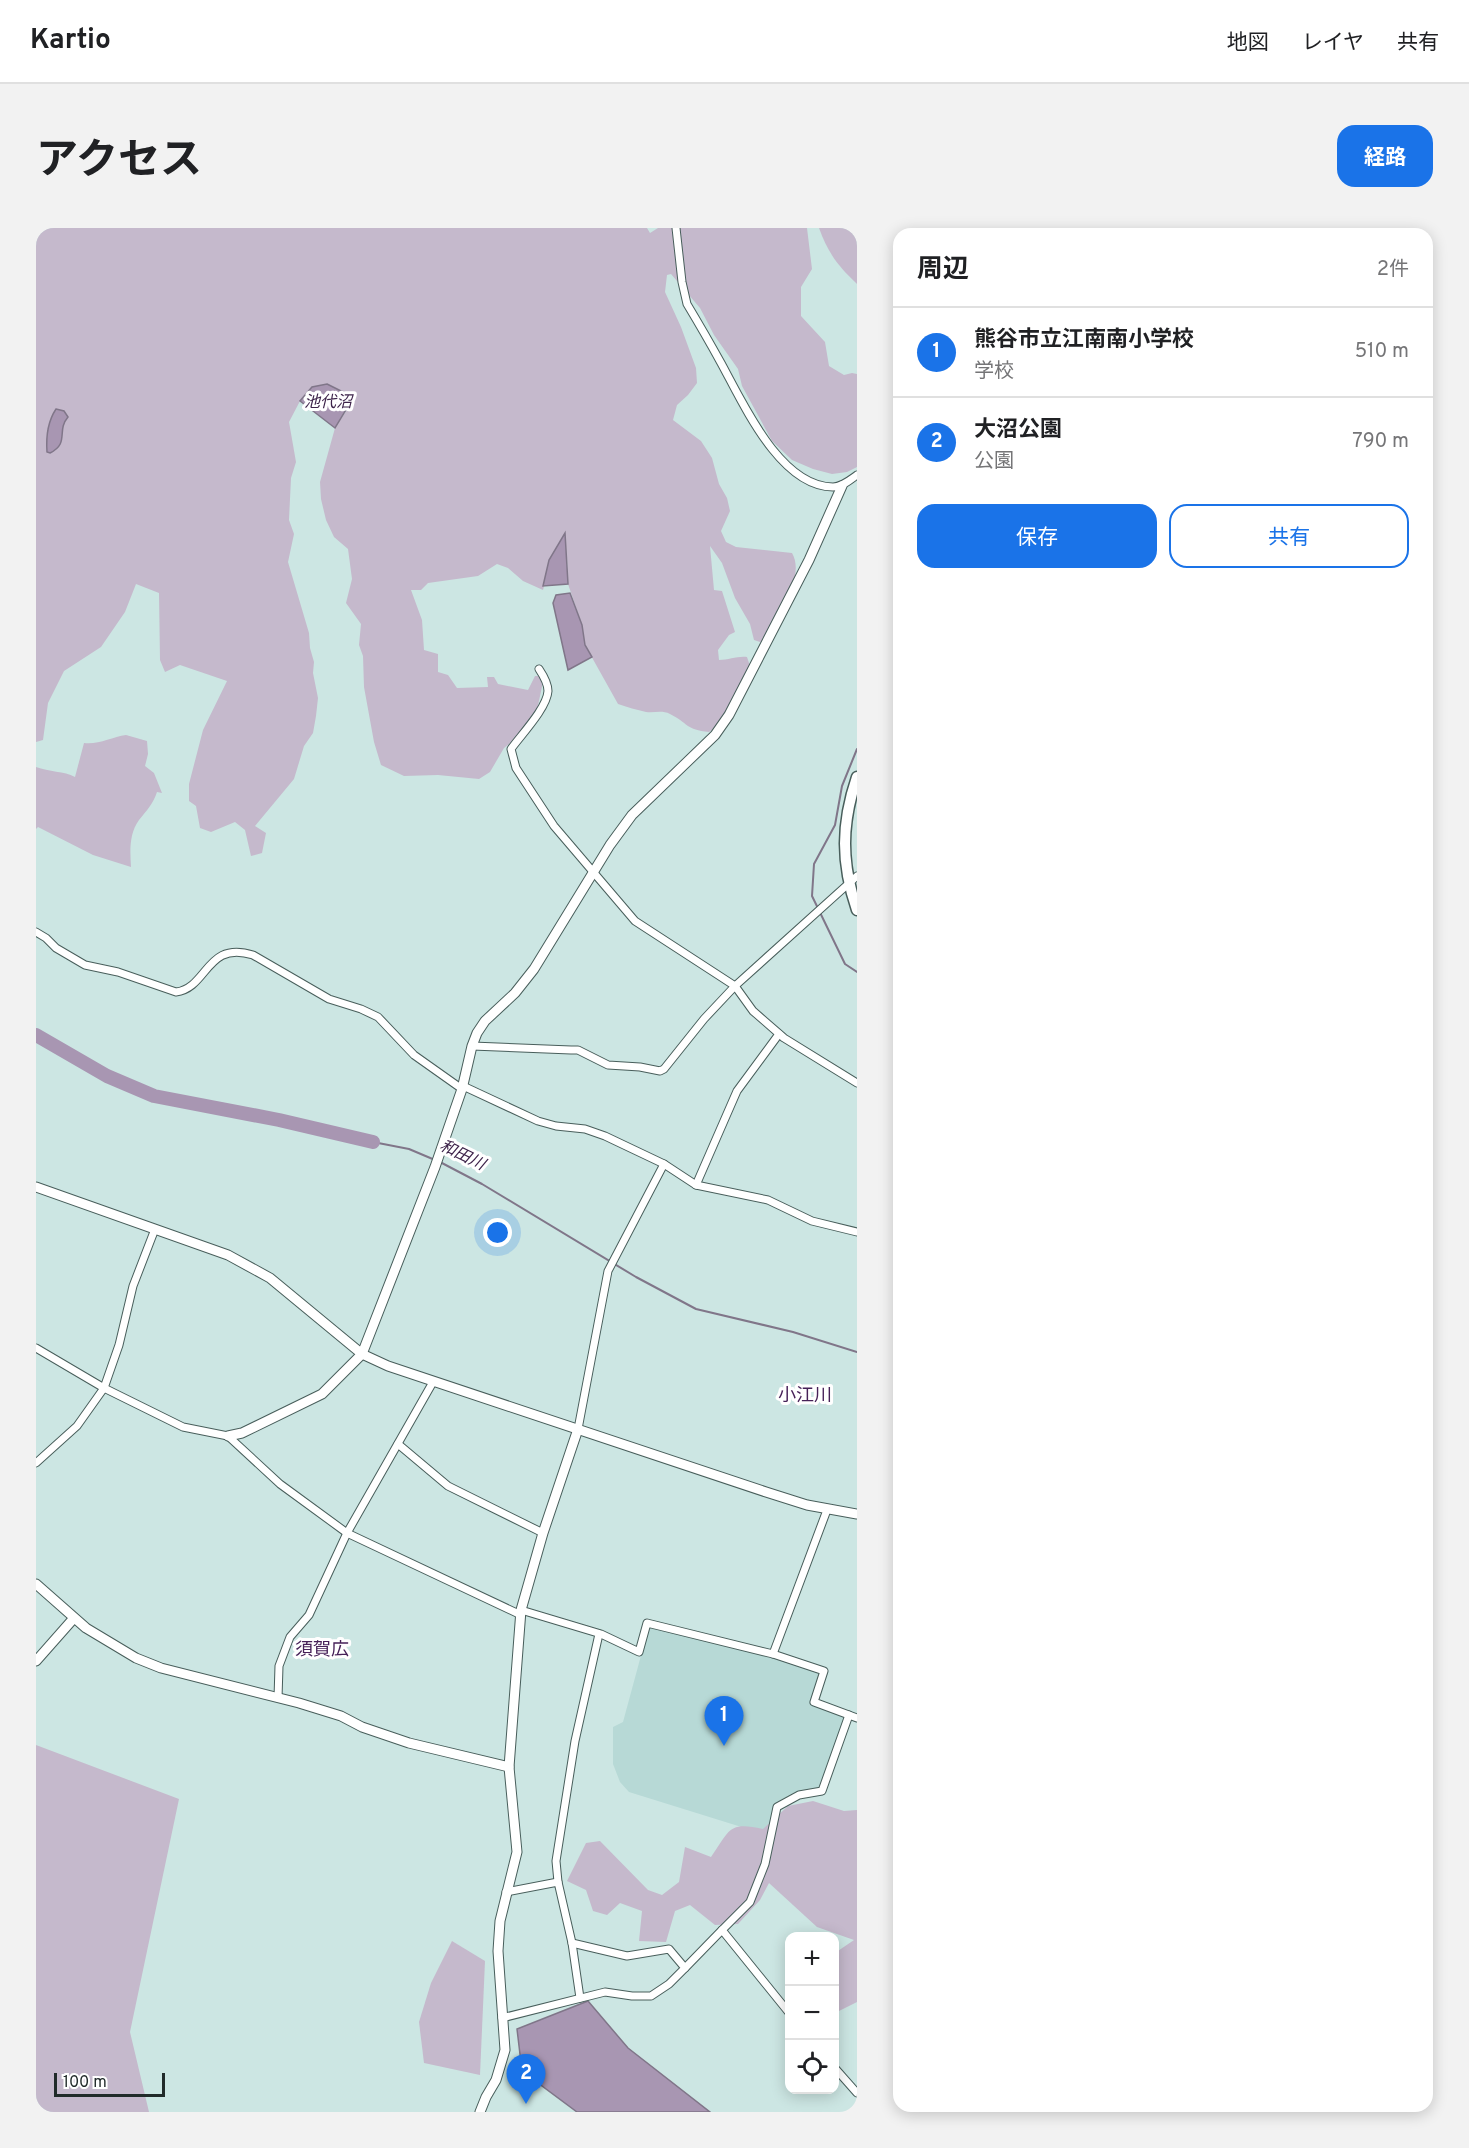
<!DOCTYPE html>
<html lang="ja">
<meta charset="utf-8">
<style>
:root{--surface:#fff;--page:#f2f2f2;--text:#202124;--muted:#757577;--line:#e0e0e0;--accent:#1a73e8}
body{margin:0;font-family:Overpass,"Noto Sans JP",sans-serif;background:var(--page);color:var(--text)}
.controls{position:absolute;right:18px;bottom:18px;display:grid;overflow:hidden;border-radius:12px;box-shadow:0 3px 15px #0003}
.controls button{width:54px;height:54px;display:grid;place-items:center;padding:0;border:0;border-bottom:2px solid var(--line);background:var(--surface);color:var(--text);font:30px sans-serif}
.scale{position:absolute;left:18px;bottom:15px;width:111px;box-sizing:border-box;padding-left:6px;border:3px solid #212b2a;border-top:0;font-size:16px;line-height:21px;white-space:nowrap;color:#212b2a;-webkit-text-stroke:4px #fff;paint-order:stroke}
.you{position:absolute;left:462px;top:1005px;width:21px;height:21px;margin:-15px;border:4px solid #fff;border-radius:50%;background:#1a73e8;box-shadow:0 0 0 9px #1a73e833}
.badge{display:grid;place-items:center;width:39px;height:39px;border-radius:50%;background:var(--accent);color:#fff;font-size:20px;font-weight:700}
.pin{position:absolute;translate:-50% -50px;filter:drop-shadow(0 2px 3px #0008)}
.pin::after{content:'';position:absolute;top:32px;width:21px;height:18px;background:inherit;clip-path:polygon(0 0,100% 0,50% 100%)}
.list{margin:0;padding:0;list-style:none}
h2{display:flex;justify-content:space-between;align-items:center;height:78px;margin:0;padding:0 24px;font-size:26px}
h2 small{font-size:20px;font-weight:400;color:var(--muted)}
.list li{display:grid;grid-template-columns:39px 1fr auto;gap:18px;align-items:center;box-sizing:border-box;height:90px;padding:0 24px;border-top:2px solid var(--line)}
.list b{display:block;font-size:22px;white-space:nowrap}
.list p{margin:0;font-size:20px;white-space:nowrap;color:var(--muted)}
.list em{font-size:20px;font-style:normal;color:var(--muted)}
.actions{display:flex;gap:12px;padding:18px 24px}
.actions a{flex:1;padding:14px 0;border:2px solid var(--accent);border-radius:18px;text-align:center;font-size:21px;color:var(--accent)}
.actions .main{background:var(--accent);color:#fff}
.icon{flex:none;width:33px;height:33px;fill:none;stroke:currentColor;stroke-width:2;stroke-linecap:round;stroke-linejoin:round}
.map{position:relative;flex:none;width:821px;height:1884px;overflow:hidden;border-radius:18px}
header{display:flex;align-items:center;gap:36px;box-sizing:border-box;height:84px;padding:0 30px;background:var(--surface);border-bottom:2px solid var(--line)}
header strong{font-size:28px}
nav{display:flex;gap:33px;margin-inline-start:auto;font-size:21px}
.intro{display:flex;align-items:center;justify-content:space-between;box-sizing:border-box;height:144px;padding:0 36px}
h1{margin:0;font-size:42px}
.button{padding:15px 27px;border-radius:18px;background:var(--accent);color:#fff;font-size:21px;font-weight:700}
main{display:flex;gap:36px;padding:0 36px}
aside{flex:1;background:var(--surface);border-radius:18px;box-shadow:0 3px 15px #0003}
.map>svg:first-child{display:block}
.built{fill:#b7d9d6}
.green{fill:#c5b9cc}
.water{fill:#a896b2;stroke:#807689;stroke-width:1.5}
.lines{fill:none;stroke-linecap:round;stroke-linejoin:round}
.stream{stroke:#807689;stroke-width:2}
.river{stroke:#a896b2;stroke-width:14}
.street-casing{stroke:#485e5b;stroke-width:9}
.secondary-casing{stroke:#485e5b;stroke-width:11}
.primary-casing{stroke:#485e5b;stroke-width:13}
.street{stroke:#fff;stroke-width:7}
.secondary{stroke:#fff;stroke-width:9}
.primary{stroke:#fff;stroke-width:10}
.labels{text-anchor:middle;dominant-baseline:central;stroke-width:6;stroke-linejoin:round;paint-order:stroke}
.water-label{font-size:16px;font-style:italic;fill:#3d234a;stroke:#fff}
.quarter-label{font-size:18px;fill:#462158;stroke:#fff}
</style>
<header>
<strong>Kartio</strong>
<nav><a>地図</a><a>レイヤ</a><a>共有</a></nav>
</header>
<div class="intro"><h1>アクセス</h1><a class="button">経路</a></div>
<main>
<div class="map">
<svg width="821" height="1884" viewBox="0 0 821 1884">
<rect width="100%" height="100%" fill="#cce6e3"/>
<polygon class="built" points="613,1398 781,1442 783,1448 775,1477 806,1488 808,1491 784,1560 759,1564 739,1575 731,1607 593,1564 584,1554 577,1536 577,1499 587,1494"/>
<g class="green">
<path d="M0,0H611L614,5L622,0H771L776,41L765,59V88L789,114L793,138L808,147L816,145L821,146V239L811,244L796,246L777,241L756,232L736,213L706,158L702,141L678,107L664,80L635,46L631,47L629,64L645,99L660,140L661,155L652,167L641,177L637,192L665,213L676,230L683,256L691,270L694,283L685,303L690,314L700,319L756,325C770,348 741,391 731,412L724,414L718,412L714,396L699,370L686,335L674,318L678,362L686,363L699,404L693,407L682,422L683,432C693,432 701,428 711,429L714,438L690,491L673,504C650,502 652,495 634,486C626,482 619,485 610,484C601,482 591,479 582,476L549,417L546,397L532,356L531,329L510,351L507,362L487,353L472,340L461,336L442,348L392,355L385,362H375L386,392L388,422L402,426V444L412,447L421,460L452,459L451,449H458L462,456L492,462L499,448H503L507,454L498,496L468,520L454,544L443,551L402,547L368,548L345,537L338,514L328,459L327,428L323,417L325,396L310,375L316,351L312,321L298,309L290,292L285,271L284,254L299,200L313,179L307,164L291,156L276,159L264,173L253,194L260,234L255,250L253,292L258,306L252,334L273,405L274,420L278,434L277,445L282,470L280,488L277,505L268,518L258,551L219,598L230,605L226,625L215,628L209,602L199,594L175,604L164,600L160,578L153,573V556L167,502L191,453L144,437L129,444L124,432L123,365L100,356L89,384L65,419L28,443L12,475L7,512L0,514Z"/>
<path d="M783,0H821V56C802,38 792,25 783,0Z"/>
<path d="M90,507L111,513L112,526L109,538L118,545L126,565L121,564C117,576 111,582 103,592C93,606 94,623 95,639L57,627L2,599L0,601V539C13,544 28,543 39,549L48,515C62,517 76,509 90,507Z"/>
<polygon points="0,1517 143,1571 94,1804 113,1884 8,1884 0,1875"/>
<path d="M777,1573L808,1583L821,1582V1774L799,1785V1725L818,1712L781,1699L733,1655L724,1672L702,1696L679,1697L654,1677L639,1683L630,1714L603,1713L606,1683L584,1675L571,1687L557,1683L550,1662L531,1653L550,1615L564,1613L612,1662L626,1667L643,1654L649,1619L675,1629C694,1602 692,1593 727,1601L752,1578Z"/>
<polygon points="416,1713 449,1733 444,1847 388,1835 383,1794 395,1755"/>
</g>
<g class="water">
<polygon points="291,156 307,164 319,167 299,200 264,173 276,159"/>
<path d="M20,181L28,183L32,189C20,203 34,215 14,225L11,224C10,210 12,193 20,181Z"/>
<polygon points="529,305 532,356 507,358 513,332"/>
<polygon points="534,365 546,397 549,417 556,429 532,442 517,375 520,367"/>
<polygon points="552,1773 592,1820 674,1884 541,1884 486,1843 481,1801"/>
</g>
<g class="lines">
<g class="stream">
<polyline points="821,521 806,558 799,597 778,636 776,668 809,736 821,744"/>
<polyline points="337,914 373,921 399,932"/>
<polyline points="404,934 446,956 600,1049 660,1081 757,1104 821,1124"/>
</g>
<polyline class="river" points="0,807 71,848 118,868 243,892 337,914"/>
<defs>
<g id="street">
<path d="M640,0L646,54L651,76C663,96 674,115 685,135C707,175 744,259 797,259C806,259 814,252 821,247"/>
<path d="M503,441C507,447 512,456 512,463C511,480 485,507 475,521L480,540L518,598L599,693L699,758L717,783L748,810L821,855"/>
<path d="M0,704L10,710L20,720L49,737L82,744L140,764C172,760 170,712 217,727L293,771L325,781L342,789L378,827L426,861"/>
<polyline points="436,818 535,822 542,822 572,837 604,839 624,843 628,841 668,791 699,758 821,648"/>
<polyline points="427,858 502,893 520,898 549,901 569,908 628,936 660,957 732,972 776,993 821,1004"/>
<polyline points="660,957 701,863 743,806"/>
<polyline points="0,1120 68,1160 147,1199 192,1208 244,1256 311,1305 485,1387"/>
<polyline points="542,1201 572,1043 628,936"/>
<polyline points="362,1216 412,1258 507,1305"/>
<polyline points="0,1235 41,1198 68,1160 83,1117 97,1058 119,1001"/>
<polyline points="485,1382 565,1406 603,1424 611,1395 737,1426 788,1443 778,1474 821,1490"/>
<polyline points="737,1426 791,1282"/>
<polyline points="242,1470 243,1438 254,1409 273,1387 311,1305 397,1154"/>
<polyline points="522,1654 520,1633 539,1513 563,1406"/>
<polyline points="470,1664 522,1654 536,1715 544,1770"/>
<polyline points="649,1740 686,1702"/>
<polyline points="754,1786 686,1702 714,1674 729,1636 741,1579 763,1567 786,1563 813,1487"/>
<polyline points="466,1790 569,1764 596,1768 615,1768 633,1756 649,1740 633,1721 591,1728 536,1715"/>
<polyline points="798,1839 821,1865"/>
</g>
<g id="secondary">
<polyline points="0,959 192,1027 234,1050 326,1126 352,1138 730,1264 771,1277 821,1286"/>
<polyline points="192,1208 206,1205 286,1166 326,1126 399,939 426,861 436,818 441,805 449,793 479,765 498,741 574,617 596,587 679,507 693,487 773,332 806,258"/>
<polyline points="0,1356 50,1400 100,1430 125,1440 263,1475 305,1488 326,1499 373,1515 473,1539"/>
<polyline points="0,1433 38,1390"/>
<polyline points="444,1884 450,1869 460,1852 469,1822 462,1723 464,1693 481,1624 473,1539 485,1382 507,1305 542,1201"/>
</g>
<path id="primary" d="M821,549C805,596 805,635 821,682"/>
</defs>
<use href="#street" class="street-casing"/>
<use href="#secondary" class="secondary-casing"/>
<use href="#primary" class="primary-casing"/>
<use href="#street" class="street"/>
<use href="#secondary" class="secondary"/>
<use href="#primary" class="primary"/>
</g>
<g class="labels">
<g class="water-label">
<text x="292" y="175">池代沼</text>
<text transform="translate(426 928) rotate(26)">和田川</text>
</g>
<g class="quarter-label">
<text x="769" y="1168">小江川</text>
<text x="286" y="1422">須賀広</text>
</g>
</g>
</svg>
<div class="controls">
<button>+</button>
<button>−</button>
<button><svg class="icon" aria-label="locate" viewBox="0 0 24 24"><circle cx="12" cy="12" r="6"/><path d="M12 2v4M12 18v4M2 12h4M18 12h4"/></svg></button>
</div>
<div class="scale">100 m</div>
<div class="you"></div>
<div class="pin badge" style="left:688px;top:1518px">1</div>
<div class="pin badge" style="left:490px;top:1876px">2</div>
</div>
<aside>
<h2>周辺<small>2件</small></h2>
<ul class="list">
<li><span class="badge">1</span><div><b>熊谷市立江南南小学校</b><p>学校</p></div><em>510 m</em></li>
<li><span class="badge">2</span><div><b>大沼公園</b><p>公園</p></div><em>790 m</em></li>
</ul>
<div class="actions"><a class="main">保存</a><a>共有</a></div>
</aside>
</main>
